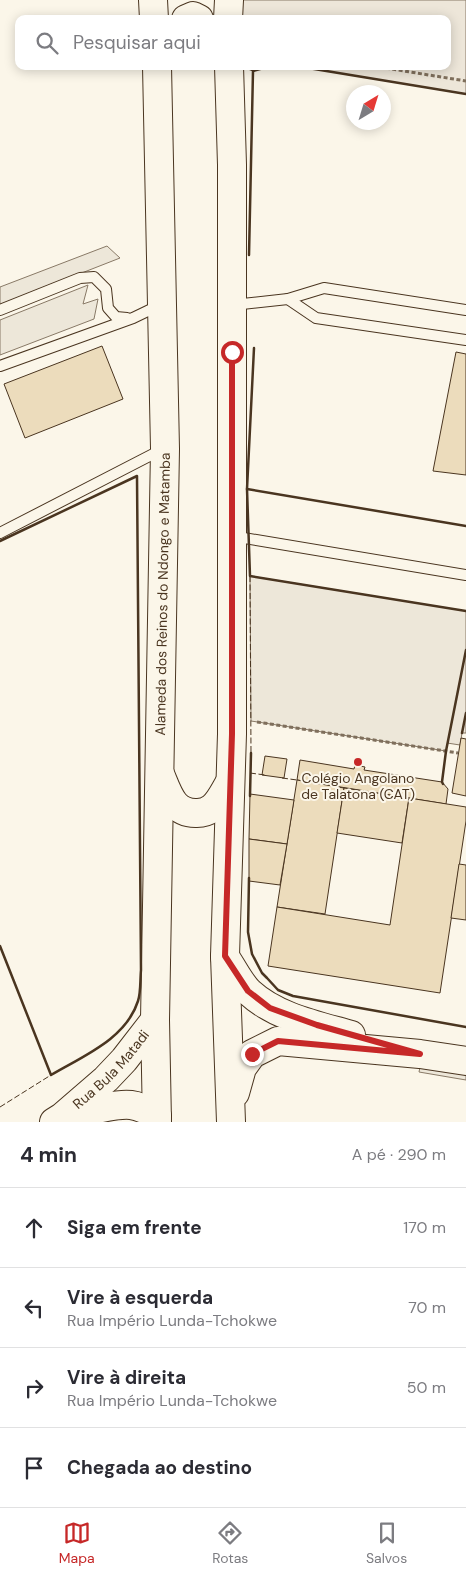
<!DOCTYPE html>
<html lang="pt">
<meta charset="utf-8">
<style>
:root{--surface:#fff;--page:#f2f2f3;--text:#2b2b33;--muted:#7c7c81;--line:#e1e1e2;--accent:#c62828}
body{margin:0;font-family:"DM Sans",sans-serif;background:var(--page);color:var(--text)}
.compass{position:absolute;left:346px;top:85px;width:45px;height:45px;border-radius:50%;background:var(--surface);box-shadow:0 2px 12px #0003;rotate:38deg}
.stop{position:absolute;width:15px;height:15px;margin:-11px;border:4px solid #c62828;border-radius:50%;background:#fff}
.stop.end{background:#c62828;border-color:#fff;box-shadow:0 1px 5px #0008}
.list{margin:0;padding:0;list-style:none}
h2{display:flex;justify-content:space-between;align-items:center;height:65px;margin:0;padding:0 20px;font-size:21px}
h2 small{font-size:16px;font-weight:400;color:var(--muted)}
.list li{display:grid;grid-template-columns:32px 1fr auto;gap:15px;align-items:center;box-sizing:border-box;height:80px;padding:0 20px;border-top:1px solid var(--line)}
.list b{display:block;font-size:19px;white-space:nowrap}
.list p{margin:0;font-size:16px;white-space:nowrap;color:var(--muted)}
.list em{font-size:16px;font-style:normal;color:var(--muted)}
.icon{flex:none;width:28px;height:28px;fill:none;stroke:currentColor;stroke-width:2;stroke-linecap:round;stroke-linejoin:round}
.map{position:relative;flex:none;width:466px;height:1122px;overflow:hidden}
.search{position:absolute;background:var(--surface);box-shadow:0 2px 12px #0003;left:15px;right:15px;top:15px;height:55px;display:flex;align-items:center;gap:12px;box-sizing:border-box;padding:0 18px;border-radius:10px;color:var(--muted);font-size:19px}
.sheet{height:385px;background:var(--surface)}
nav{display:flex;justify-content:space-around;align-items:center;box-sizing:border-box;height:70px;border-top:1px solid var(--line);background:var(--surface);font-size:14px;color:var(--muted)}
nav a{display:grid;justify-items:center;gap:2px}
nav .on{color:var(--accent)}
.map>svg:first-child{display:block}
.green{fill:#ede6d9;stroke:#887966}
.parking{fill:#ede7d9;stroke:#887966}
.building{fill:#ecdcbc;stroke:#4a3520}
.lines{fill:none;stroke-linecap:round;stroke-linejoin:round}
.lane-casing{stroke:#4a3520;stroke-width:12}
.secondary-casing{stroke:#4a3520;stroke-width:30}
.path{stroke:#7f6f5c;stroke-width:3;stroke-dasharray:4 2.5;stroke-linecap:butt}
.lane{stroke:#fbf6e9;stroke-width:10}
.secondary{stroke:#fbf6e9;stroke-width:28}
.fence{stroke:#4a3520;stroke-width:1;stroke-dasharray:6 2.5;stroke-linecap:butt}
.wall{stroke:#4a3520;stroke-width:2.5}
.route{stroke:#c62828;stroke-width:6}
.poi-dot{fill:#c62828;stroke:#fbf6e9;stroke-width:2}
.labels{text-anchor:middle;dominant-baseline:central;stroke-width:4;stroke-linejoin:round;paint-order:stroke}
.street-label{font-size:14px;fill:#4a3520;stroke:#fbf6e9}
.poi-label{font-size:14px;fill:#4a3520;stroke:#fbf6e9}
</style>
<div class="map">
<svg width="466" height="1122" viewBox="0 0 466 1122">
<rect width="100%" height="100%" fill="#fbf6e9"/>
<g class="green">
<polygon points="241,0 466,0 466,94 296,66 447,66 447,19 240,19"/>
<polygon points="466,650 466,733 462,733 460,745 447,743"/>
</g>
<g class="parking">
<polygon points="107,246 120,258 0,305 0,287"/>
<polygon points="88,285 83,304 98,299 94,319 0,355 0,320"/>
<polygon points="250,576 466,611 466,650 446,751 251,721"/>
<polygon points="421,1062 466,1069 466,1080 419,1072"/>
</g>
<g class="building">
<polygon points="102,346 123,399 25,438 4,384"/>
<polygon points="456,352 466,354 466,475 433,471"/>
<polygon points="461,738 466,739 466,796 452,793"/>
<polygon points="265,756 287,759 284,778 262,775"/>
<polygon points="300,760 354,769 355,765 365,767 364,770 442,782 448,789 446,804 297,780"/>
<polygon points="297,780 344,788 325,914 277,907"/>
<polygon points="344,788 409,798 402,843 337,833"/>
<polygon points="250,794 294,800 287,844 249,839"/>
<polygon points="409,798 466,807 466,821 440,993 268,966 277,907 390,925"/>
<polygon points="249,839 287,844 280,885 249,881"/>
<polygon points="459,864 466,865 466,920 451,918"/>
</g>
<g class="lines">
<defs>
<g id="lane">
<polyline points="288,299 316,318 466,340"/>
<polyline points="233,305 288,299 324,288 466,310"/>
<polyline points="0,310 80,278 94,277 106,289 108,308 116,317 127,318"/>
<polyline points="0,366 133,318 160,305"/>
<polyline points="0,533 161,450"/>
<polyline points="232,536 466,575"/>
</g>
<g id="secondary">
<polyline points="153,0 154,19"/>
<polyline points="186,19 193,16 199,19"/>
<polyline points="228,19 229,0"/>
<polyline points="229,66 232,165 232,734 225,956 231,1122"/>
<path d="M160,774C168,793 173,814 197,813C202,813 208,811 212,808C220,802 225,790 230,782"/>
<path d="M225,957C233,968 239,982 249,992C276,1017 316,1025 351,1035"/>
<polyline points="235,1093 242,1068 252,1054 278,1041 420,1054 466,1061"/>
<path d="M63,1117C81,1113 114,1103 131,1105C140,1106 149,1111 157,1116"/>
<path id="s1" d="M54,1122L62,1117L106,1079L124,1060L155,1020"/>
<path id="s2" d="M157,1122L155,1020L165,449L157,66"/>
</g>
</defs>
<use href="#lane" class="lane-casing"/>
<use href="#secondary" class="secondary-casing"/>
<g class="path">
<polyline points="373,66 466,81"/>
<polyline points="257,722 458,753"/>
</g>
<use href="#lane" class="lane"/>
<use href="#secondary" class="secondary"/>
<g class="fence">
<polyline points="240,66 253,71"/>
<polyline points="250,576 251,753"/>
<polyline points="250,773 265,775"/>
<polyline points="282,778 297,780"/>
<polyline points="0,1107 51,1075"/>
</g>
<g class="wall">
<polyline points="296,66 466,94"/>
<polyline points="249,255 253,71 271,66"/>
<polyline points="247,489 254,348"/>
<polyline points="466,526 247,489 250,576 466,611"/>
<path d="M0,541L137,476L141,970C140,980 141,992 138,1001C126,1039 83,1056 51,1075L0,946"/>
<polyline points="462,733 466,713"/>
<polyline points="443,784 442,782 446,751 466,650"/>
<polyline points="250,796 251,753"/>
<polyline points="249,878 248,932 252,954 262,973 267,978 278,990 293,996 466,1027"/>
</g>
</g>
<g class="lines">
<polyline class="route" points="232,352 232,734 225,956 248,991 270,1008 317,1025 420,1054 278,1041 252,1054"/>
</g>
<circle class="poi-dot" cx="358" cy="762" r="5"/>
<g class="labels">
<g class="street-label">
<text stroke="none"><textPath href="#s2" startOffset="528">Alameda dos Reinos do Ndongo e Matamba</textPath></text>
<text stroke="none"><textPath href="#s1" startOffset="78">Rua Bula Matadi</textPath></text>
</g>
<g class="poi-label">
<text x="358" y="778">Colégio Angolano<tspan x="358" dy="16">de Talatona (CAT)</tspan></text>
</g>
</g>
</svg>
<svg class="compass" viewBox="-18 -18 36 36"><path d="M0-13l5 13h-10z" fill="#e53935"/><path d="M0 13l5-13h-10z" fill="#7c7c81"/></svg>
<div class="stop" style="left:232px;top:352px"></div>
<div class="stop end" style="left:252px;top:1054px"></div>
<div class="search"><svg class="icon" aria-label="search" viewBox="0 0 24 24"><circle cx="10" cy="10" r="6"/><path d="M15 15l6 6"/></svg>Pesquisar aqui</div>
</div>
<section class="sheet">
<h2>4 min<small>A pé · 290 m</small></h2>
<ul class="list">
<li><svg class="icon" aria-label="ahead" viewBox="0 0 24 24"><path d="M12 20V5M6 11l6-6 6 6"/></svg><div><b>Siga em frente</b></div><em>170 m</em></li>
<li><svg class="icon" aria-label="left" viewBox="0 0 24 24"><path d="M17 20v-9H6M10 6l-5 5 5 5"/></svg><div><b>Vire à esquerda</b><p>Rua Império Lunda-Tchokwe</p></div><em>70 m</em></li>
<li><svg class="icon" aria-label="right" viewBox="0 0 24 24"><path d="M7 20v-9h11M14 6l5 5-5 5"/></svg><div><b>Vire à direita</b><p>Rua Império Lunda-Tchokwe</p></div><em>50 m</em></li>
<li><svg class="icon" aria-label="arrive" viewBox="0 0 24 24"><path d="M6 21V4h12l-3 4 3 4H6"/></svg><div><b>Chegada ao destino</b></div></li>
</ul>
</section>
<nav>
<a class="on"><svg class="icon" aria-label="map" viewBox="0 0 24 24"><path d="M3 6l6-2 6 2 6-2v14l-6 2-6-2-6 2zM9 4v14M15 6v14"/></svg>Mapa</a>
<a><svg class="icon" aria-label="directions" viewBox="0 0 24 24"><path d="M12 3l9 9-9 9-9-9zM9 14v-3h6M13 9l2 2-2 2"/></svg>Rotas</a>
<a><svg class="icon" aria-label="saved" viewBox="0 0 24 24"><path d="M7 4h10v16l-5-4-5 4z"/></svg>Salvos</a>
</nav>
